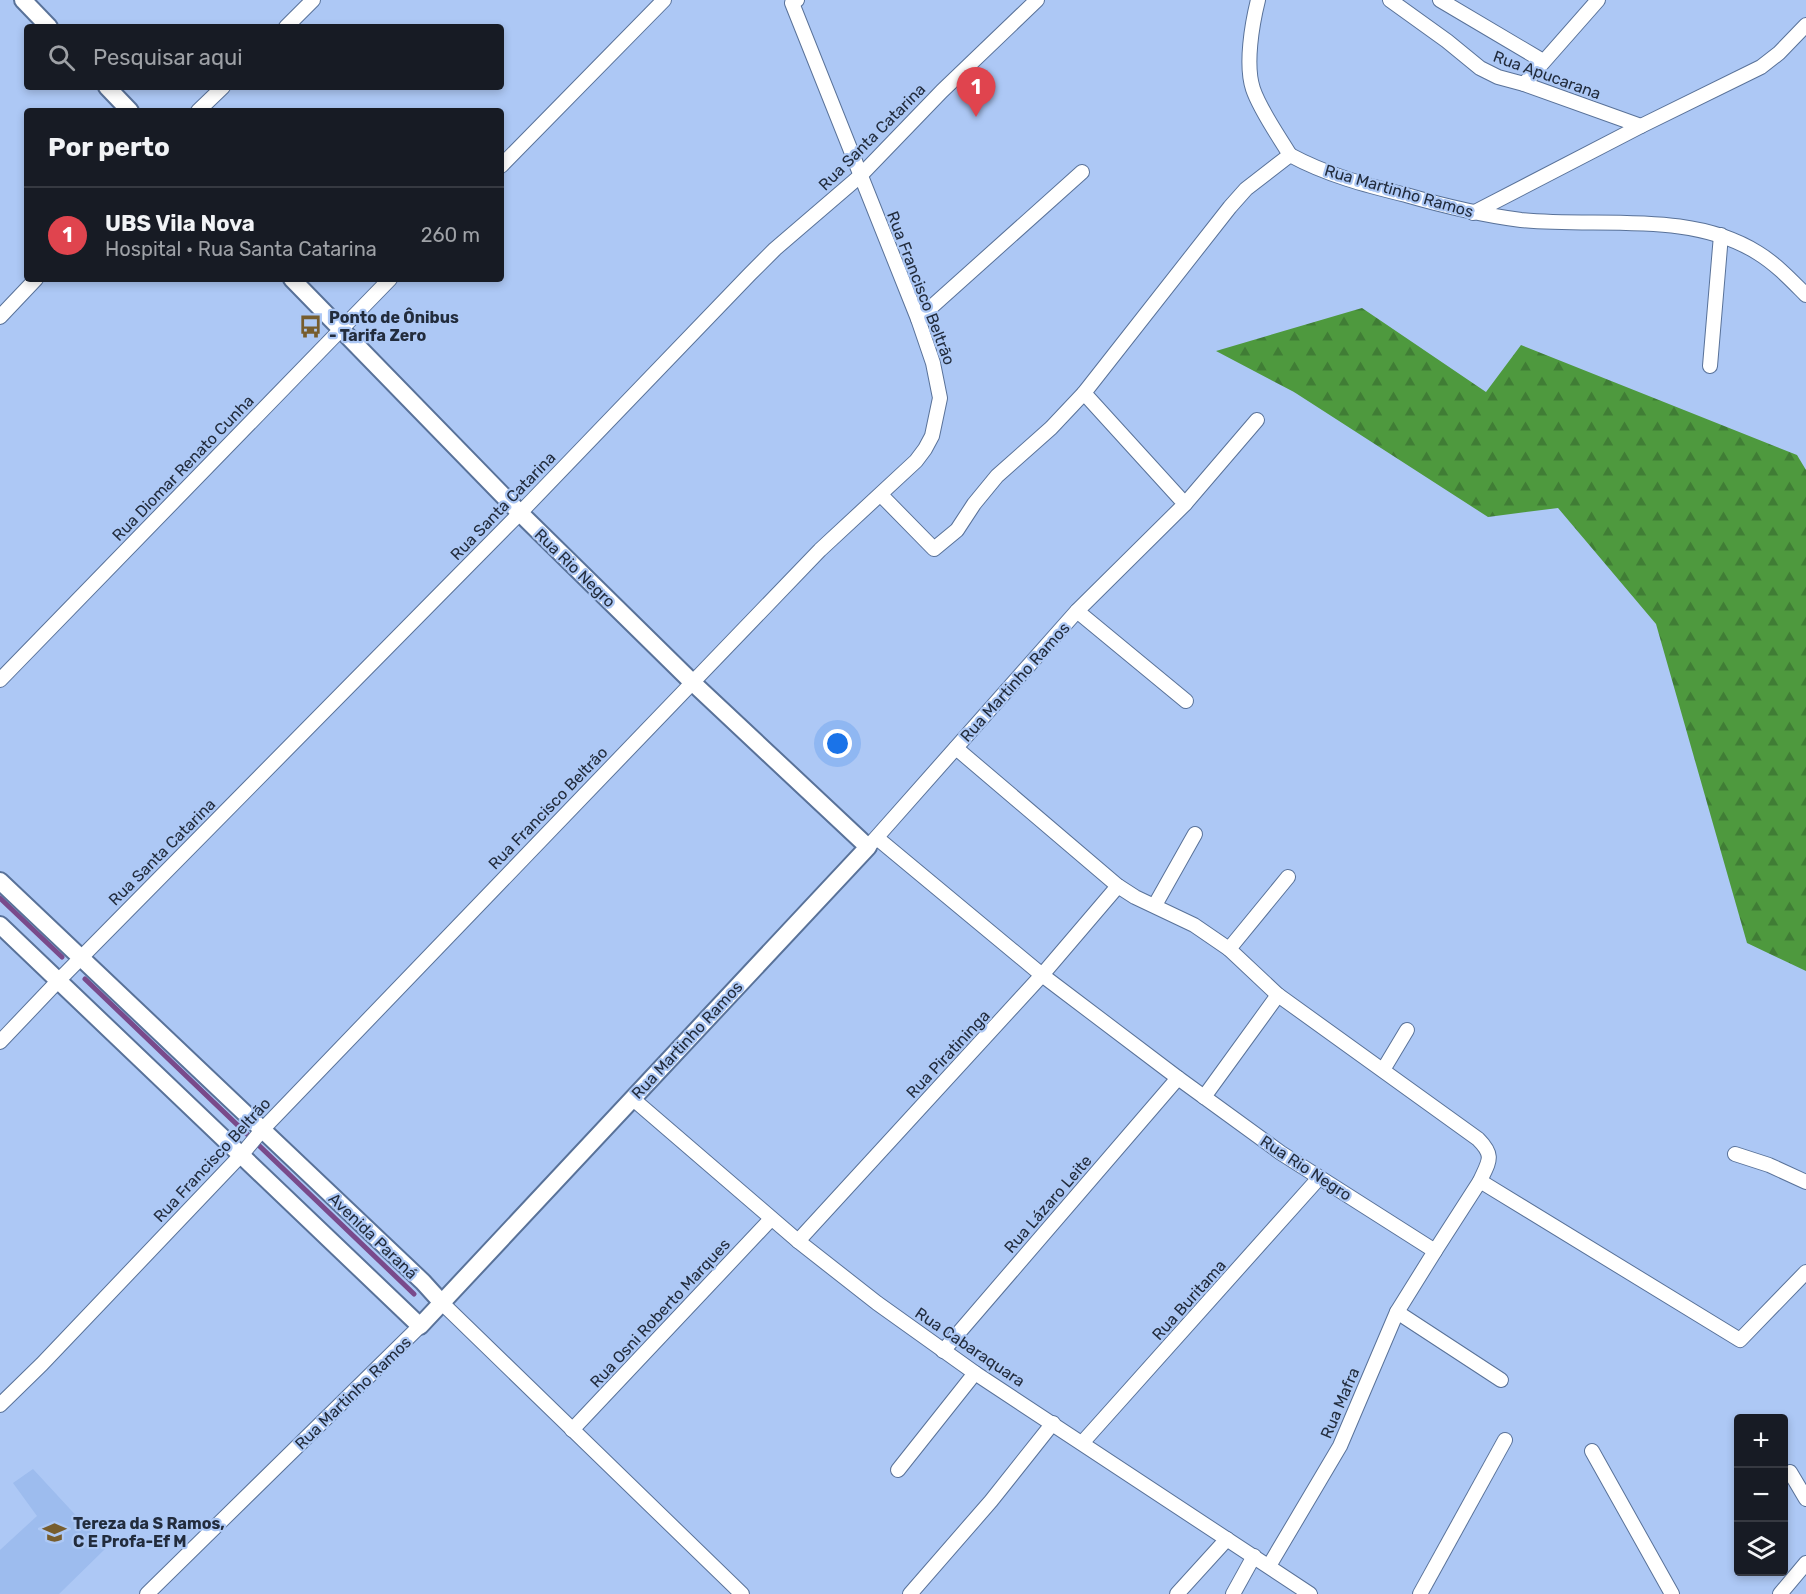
<!DOCTYPE html>
<html lang="pt">
<meta charset="utf-8">
<style>
:root{--surface:#171b24;--page:#242831;--text:#f1f3f6;--muted:#9ea1a6;--line:#363941;--accent:#db2777}
body{margin:0;font-family:Rubik,sans-serif;background:var(--page);color:var(--text)}
.controls{position:absolute;right:18px;bottom:18px;display:grid;overflow:hidden;border-radius:6px;box-shadow:0 3px 9px #0003}
.controls button{width:54px;height:54px;display:grid;place-items:center;padding:0;border:0;border-bottom:2px solid var(--line);background:var(--surface);color:var(--text);font:30px sans-serif}
.you{position:absolute;left:838px;top:744px;width:21px;height:21px;margin:-15px;border:4px solid #fff;border-radius:50%;background:#1a73e8;box-shadow:0 0 0 9px #1a73e833}
.badge{display:grid;place-items:center;width:39px;height:39px;border-radius:50%;background:var(--accent);color:#fff;font-size:20px;font-weight:700}
.pin{position:absolute;translate:-50% -50px;filter:drop-shadow(0 2px 3px #0008)}
.pin::after{content:'';position:absolute;top:32px;width:21px;height:18px;background:inherit;clip-path:polygon(0 0,100% 0,50% 100%)}
.list{margin:0;padding:0;list-style:none}
h2{display:flex;justify-content:space-between;align-items:center;height:78px;margin:0;padding:0 24px;font-size:26px}
h2 small{font-size:20px;font-weight:400;color:var(--muted)}
.list li{display:grid;grid-template-columns:39px 1fr auto;gap:18px;align-items:center;box-sizing:border-box;height:96px;padding:0 24px;border-top:2px solid var(--line)}
.list b{display:block;font-size:22px;white-space:nowrap}
.list p{margin:0;font-size:20px;white-space:nowrap;color:var(--muted)}
.list em{font-size:20px;font-style:normal;color:var(--muted)}
.icon{flex:none;width:33px;height:33px;fill:none;stroke:currentColor;stroke-width:2;stroke-linecap:round;stroke-linejoin:round}
.map{position:relative;flex:none;width:1806px;height:1594px;overflow:hidden}
.search{position:absolute;background:var(--surface);box-shadow:0 3px 9px #0003;left:24px;top:24px;width:480px;height:66px;display:flex;align-items:center;gap:15px;box-sizing:border-box;padding:0 21px;border-radius:6px;color:var(--muted);font-size:22px}
.panel{position:absolute;background:var(--surface);box-shadow:0 3px 9px #0003;left:24px;top:108px;width:480px;height:174px;border-radius:6px}
.map>svg:first-child{display:block}
.built{fill:#9dbcee}
.forest{fill:url(#forest-firs)}
.lines{fill:none;stroke-linecap:round;stroke-linejoin:round}
.stream{stroke:#794a8b;stroke-width:5}
.minor-casing{stroke:#597299;stroke-width:16}
.tertiary-casing{stroke:#597299;stroke-width:20}
.minor{stroke:#fff;stroke-width:14}
.tertiary{stroke:#fff;stroke-width:16}
.labels{text-anchor:middle;dominant-baseline:central;stroke-width:4.5;stroke-linejoin:round;paint-order:stroke}
.street-label{font-size:16px;fill:#222c3d;stroke:#adc8f5}
.poi-label{font-size:16px;font-weight:bold;fill:#222c3d;stroke:#adc8f5;text-anchor:start}
</style>
<div class="map">
<svg width="1806" height="1594" viewBox="0 0 1806 1594">
<defs>
<pattern id="forest-firs" width="22" height="20" patternUnits="userSpaceOnUse" patternTransform="scale(1.5)"><rect width="22" height="20" fill="#4e993e"/><path d="M5 1l3.5 6h-7zM16 11l3.5 6h-7z" fill="#407d35"/></pattern>
</defs>
<rect width="100%" height="100%" fill="#adc8f5"/>
<polygon class="built" points="33,1469 106,1548 59,1594 0,1594 0,1550 37,1516 13,1483"/>
<polygon class="forest" points="1362,308 1486,392 1521,345 1797,455 1806,470 1806,971 1747,943 1656,624 1558,508 1488,517 1294,392 1216,351"/>
<g class="lines">
<g class="stream">
<polyline points="0,898 62,957"/>
<polyline points="85,979 414,1294"/>
</g>
<defs>
<g id="minor">
<path d="M1258,0C1252,24 1245,65 1253,89C1260,110 1278,135 1290,155"/>
<polyline points="1390,0 1447,41 1480,68 1498,77 1524,84 1641,126"/>
<polyline points="1440,0 1543,61"/>
<polyline points="286,27 313,0"/>
<polyline points="1524,84 1598,0"/>
<polyline points="198,111 223,87"/>
<polyline points="501,166 664,0"/>
<polyline points="1473,213 1641,126 1761,67 1779,53 1806,25"/>
<polyline points="0,317 36,279"/>
<polyline points="918,319 1082,172"/>
<polyline points="1710,366 1721,235"/>
<polyline points="881,495 934,549 957,530 974,504 997,476 1051,428 1084,393"/>
<polyline points="1185,504 1257,420"/>
<polyline points="1077,611 1186,701"/>
<polyline points="0,680 390,279"/>
<path d="M956,748L1118,886L1135,897L1194,925L1229,949L1278,995L1478,1139C1495,1156 1489,1161 1480,1181"/>
<polyline points="877,838 1042,975 1178,1078 1281,1153 1435,1251 1480,1181 1740,1340 1806,1272"/>
<path d="M868,847L1077,611L1185,504L1084,393L1230,207L1246,189L1290,155C1327,175 1365,185 1406,195C1444,206 1482,215 1521,220C1598,228 1690,210 1758,253C1776,264 1791,280 1806,295"/>
<polyline points="1155,905 1195,834"/>
<polyline points="1229,949 1288,877"/>
<polyline points="0,1042 58,981 520,513 750,274 775,249 860,176 942,91 1037,0"/>
<polyline points="1383,1070 1407,1030"/>
<polyline points="1204,1097 1278,995"/>
<polyline points="633,1099 798,1241 877,1303 975,1373 1310,1594"/>
<polyline points="1735,1154 1769,1165 1806,1182"/>
<polyline points="798,1241 1042,975 1118,886"/>
<polyline points="442,1303 742,1594"/>
<polyline points="1397,1312 1501,1380"/>
<polyline points="943,1351 1178,1078"/>
<polyline points="0,1405 42,1364 243,1153 262,1130 820,550 916,461 925,449 932,436 940,398 933,363 918,319 792,3 797,0"/>
<polyline points="572,1430 771,1219"/>
<polyline points="1082,1443 1319,1178"/>
<polyline points="1592,1451 1672,1594"/>
<polyline points="898,1470 975,1373"/>
<polyline points="1790,1472 1806,1499"/>
<polyline points="1269,1566 1340,1446 1397,1312 1435,1251"/>
<polyline points="147,1594 420,1326"/>
<polyline points="910,1594 991,1501 1053,1423"/>
<polyline points="1177,1594 1227,1539"/>
<polyline points="1233,1594 1254,1556"/>
<polyline points="1420,1594 1505,1440"/>
<polyline points="1780,1594 1806,1563"/>
</g>
<g id="tertiary">
<polyline points="23,0 49,27"/>
<polyline points="107,87 130,111"/>
<polyline points="0,881 423,1282 442,1303"/>
<polyline points="0,925 420,1326 868,847 692,682 520,513 292,279"/>
</g>
</defs>
<use href="#minor" class="minor-casing"/>
<use href="#tertiary" class="tertiary-casing"/>
<use href="#minor" class="minor"/>
<use href="#tertiary" class="tertiary"/>
</g>
<defs>
<symbol id="bus-bare" viewBox="-9 -9 18 18"><path d="M-5-6H5V4H4V6H2V4H-2V6H-4V4H-5ZM-3.5-4V0h7V-4ZM-3.5 1.2v1.5H-2V1.2ZM2 1.2v1.5H3.5V1.2Z" fill="#775d2e" stroke="#adc8f5" stroke-width="2.5" paint-order="stroke"/></symbol>
<symbol id="school-bare" viewBox="-9 -9 18 18"><path d="M0-5L7-2L0 1L-7-2ZM-4 1L0 2.5L4 1V4Q0 6-4 4Z" fill="#775d2e" stroke="#adc8f5" stroke-width="2.5" paint-order="stroke"/></symbol>
</defs>
<g fill-rule="evenodd">
<use href="#bus-bare" x="294" y="310" width="33" height="33"/>
<use href="#school-bare" x="38" y="1516" width="33" height="33"/>
</g>
<g class="labels">
<g class="street-label">
<text transform="translate(1547 75) rotate(20)">Rua Apucarana</text>
<text transform="translate(872 137) rotate(-45)">Rua Santa Catarina</text>
<text transform="translate(1399 191) rotate(16)">Rua Martinho Ramos</text>
<text transform="translate(921 288) rotate(69)">Rua Francisco Beltrão</text>
<text transform="translate(183 468) rotate(-46)">Rua Diomar Renato Cunha</text>
<text transform="translate(503 506) rotate(-46)">Rua Santa Catarina</text>
<text transform="translate(575 568) rotate(44)">Rua Rio Negro</text>
<text transform="translate(1015 682) rotate(-48)">Rua Martinho Ramos</text>
<text transform="translate(548 808) rotate(-46)">Rua Francisco Beltrão</text>
<text transform="translate(162 852) rotate(-45)">Rua Santa Catarina</text>
<text transform="translate(687 1040) rotate(-47)">Rua Martinho Ramos</text>
<text transform="translate(948 1054) rotate(-47)">Rua Piratininga</text>
<text transform="translate(212 1160) rotate(-47)">Rua Francisco Beltrão</text>
<text transform="translate(1306 1168) rotate(33)">Rua Rio Negro</text>
<text transform="translate(1048 1204) rotate(-49)">Rua Lázaro Leite</text>
<text transform="translate(373 1236) rotate(44)">Avenida Paraná</text>
<text transform="translate(1189 1300) rotate(-48)">Rua Buritama</text>
<text transform="translate(660 1313) rotate(-47)">Rua Osni Roberto Marques</text>
<text transform="translate(970 1347) rotate(34)">Rua Cabaraquara</text>
<text transform="translate(353 1393) rotate(-44)">Rua Martinho Ramos</text>
<text transform="translate(1340 1403) rotate(-67)">Rua Mafra</text>
</g>
<g class="poi-label">
<text x="329" y="317">Ponto de Ônibus<tspan x="329" dy="18">- Tarifa Zero</tspan></text>
<text x="73" y="1523">Tereza da S Ramos,<tspan x="73" dy="18">C E Profa-Ef M</tspan></text>
</g>
</g>
</svg>
<div class="controls">
<button>+</button>
<button>−</button>
<button><svg class="icon" aria-label="layers" viewBox="0 0 24 24"><path d="M12 4l9 5-9 5-9-5zM3 14l9 5 9-5"/></svg></button>
</div>
<div class="you"></div>
<div class="pin badge" style="left:976px;top:117px;background:#e0444e">1</div>
<div class="search"><svg class="icon" aria-label="search" viewBox="0 0 24 24"><circle cx="10" cy="10" r="6"/><path d="M15 15l6 6"/></svg>Pesquisar aqui</div>
<section class="panel">
<h2>Por perto<small></small></h2>
<ul class="list">
<li><span class="badge" style="background:#e0444e">1</span><div><b>UBS Vila Nova</b><p>Hospital · Rua Santa Catarina</p></div><em>260 m</em></li>
</ul>
</section>
</div>
